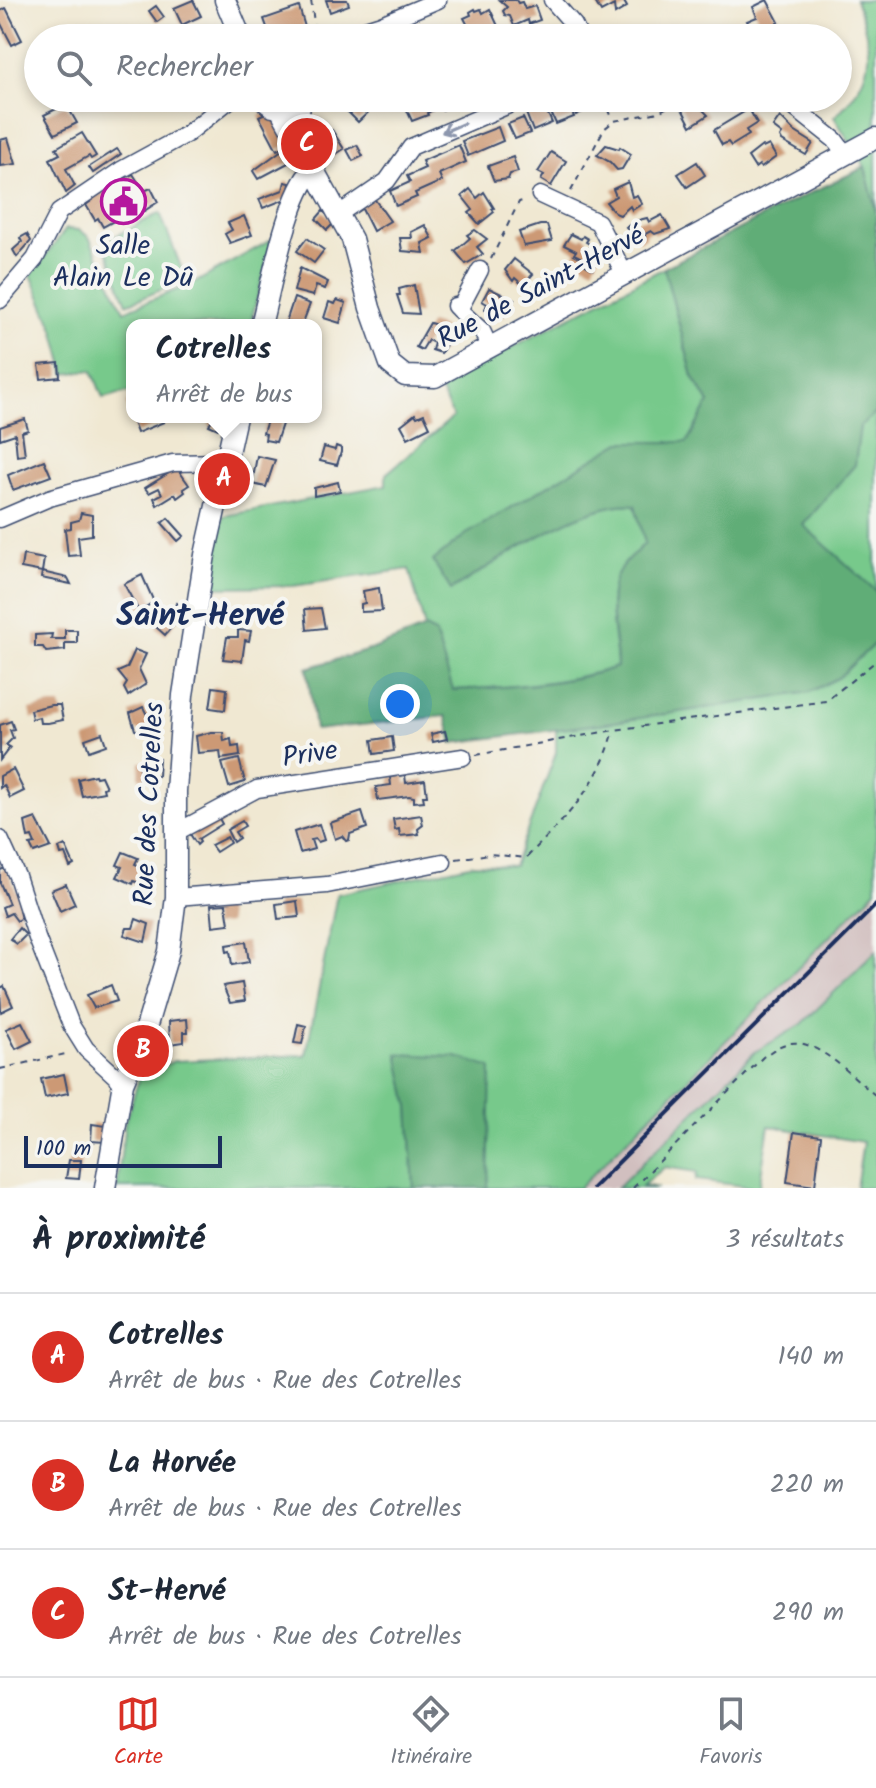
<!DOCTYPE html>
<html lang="fr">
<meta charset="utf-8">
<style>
:root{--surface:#fff;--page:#f2f2f3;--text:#1f2937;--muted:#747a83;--line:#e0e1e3;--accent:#d93025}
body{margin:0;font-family:Kalam,sans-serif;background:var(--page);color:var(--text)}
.scale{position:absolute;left:24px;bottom:20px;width:198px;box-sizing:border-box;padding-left:8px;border:4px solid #1b2f5e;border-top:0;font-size:22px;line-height:28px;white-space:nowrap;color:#1b2f5e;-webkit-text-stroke:6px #f6f6f2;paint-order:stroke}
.you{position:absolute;left:400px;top:704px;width:28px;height:28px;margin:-20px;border:6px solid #fff;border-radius:50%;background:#1a73e8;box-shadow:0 0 0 12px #1a73e833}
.badge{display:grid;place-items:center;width:52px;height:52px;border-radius:50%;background:var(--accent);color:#fff;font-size:26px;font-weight:700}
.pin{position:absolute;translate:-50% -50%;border:4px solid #fff;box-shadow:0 2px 8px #0006}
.popup{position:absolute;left:126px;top:319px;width:196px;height:104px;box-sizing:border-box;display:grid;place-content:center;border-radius:16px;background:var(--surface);filter:drop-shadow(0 2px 6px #0005);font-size:26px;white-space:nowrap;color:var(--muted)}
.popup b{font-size:30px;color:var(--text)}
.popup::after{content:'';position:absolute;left:50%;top:100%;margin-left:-16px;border:16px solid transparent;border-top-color:var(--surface)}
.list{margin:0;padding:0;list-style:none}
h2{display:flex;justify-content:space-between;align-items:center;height:104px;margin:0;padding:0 32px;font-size:34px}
h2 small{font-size:26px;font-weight:400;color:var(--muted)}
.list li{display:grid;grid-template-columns:52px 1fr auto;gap:24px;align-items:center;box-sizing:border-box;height:128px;padding:0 32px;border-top:2px solid var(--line)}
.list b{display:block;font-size:30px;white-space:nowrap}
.list p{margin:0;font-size:26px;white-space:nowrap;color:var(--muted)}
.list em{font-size:26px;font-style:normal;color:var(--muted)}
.icon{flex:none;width:44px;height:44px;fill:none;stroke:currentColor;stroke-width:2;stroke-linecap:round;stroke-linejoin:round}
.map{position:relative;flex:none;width:876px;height:1188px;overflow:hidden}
.search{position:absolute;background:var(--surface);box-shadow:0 4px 12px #0003;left:24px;right:24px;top:24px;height:88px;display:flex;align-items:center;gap:20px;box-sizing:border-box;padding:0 28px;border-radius:44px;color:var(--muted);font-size:30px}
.sheet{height:488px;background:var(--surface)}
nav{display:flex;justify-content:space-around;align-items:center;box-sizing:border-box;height:112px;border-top:2px solid var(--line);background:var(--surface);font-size:22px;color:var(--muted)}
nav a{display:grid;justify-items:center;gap:4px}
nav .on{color:var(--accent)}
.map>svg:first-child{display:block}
.industrial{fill:#d1bfbf}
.green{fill:#77c98b;stroke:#497c74;stroke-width:2}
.forest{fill:#61ad77;stroke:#3e6e6a;stroke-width:2}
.building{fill:#cc9974}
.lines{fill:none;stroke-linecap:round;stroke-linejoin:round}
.minor-casing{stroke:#3b4b6f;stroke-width:19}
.tertiary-casing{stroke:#3b4b6f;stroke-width:23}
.path{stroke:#3b4b6f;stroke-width:2;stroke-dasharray:6 6;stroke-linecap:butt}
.minor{stroke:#fff;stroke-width:16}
.tertiary{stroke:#fff;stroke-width:20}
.rail{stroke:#1b2f5e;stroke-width:4}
.oneway{stroke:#8d97ae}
.labels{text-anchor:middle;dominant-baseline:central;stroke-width:8;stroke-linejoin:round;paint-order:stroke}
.poi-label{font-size:28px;fill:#1b2f5e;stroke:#f6f6f2}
.street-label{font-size:28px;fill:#1b2f5e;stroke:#f6f6f2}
.quarter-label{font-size:32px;font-weight:bold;fill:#1b2f5e;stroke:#f6f6f2}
</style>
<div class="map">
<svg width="876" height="1188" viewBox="0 0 876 1188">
<rect width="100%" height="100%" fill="#f6f6f2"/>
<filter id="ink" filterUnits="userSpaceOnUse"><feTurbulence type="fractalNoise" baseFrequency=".0125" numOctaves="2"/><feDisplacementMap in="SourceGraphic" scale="16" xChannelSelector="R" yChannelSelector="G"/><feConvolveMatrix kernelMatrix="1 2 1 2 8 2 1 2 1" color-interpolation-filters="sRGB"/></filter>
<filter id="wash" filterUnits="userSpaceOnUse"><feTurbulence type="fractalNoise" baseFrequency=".006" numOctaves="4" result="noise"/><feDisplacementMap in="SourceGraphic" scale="32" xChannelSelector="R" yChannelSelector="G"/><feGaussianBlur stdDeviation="1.8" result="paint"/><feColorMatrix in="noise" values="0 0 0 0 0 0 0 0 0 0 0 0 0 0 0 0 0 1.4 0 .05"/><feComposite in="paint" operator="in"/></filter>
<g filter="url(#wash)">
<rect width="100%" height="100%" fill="#f0e8d2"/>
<polygon class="industrial" points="876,890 876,951 802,1024 755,1052 617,1188 579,1188"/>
<g class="green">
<path d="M855,0H876V211L865,167L834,117C874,80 876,50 855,0Z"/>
<polygon points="160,213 186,280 127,304 104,242"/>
<polygon points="66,229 79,230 89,237 124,311 196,282 273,239 250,325 132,325 132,391 103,398 92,370 66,374 54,329 31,275"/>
<path d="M664,268L693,376L709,403L687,442H621L434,562L451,590C497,563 583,499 635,505L645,543C637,552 620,565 616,577C605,605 616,637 617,667C563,684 509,687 452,690L435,634L425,628L409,569L293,586L212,587L223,516L386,485V474L453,417L438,386Z"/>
<polygon points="876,413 876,591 802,525 854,465 860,425"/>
<polygon points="876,642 876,890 579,1188 488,1188 487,1152 399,1055 409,1106 414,1188 117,1188 125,1122 140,1076 174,1061 306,1055 337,894 474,864 514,866 556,753 556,728 614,722 838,678"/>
<polygon points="876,951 876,1188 856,1188 863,1142 769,1126 759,1188 696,1180 697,1172 665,1167 643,1185 658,1188 617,1188 755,1052 802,1024"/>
</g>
<g class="forest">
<path d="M865,167L876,211V413L860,426L855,465L803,525L876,591V642L838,678L810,692L614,722L453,743L446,716L315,730L307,668L373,649L425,628L435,633L453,690C508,687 563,685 617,667C617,637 605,606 616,577C620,565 637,552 645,543L635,505C584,499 496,563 451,590L433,561L465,535L621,442H687L709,403L693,376L664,268L783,206Z"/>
<polygon points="398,1054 457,1057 491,1068 488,1188 414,1188 409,1106"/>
</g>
<g id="blocks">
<g class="building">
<polygon points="193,0 201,16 182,25 174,8"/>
<polygon points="326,0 347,0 349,5 330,12"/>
<polygon points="499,0 516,0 518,3 522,2 525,9 535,6 540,20 529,24 528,20 514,26 510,16 505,15 503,11 507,7"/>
<polygon points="594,0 623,0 627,7 615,14 614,5 601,12"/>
<polygon points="767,0 779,22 755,35 747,21 757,17 753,7"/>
<polygon points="156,6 164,17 157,22 149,11"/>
<polygon points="299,7 305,27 271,38 264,19"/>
<polygon points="6,8 22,40 12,45 0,22 0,11"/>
<polygon points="475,9 476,11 481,9 483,13 490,9 498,26 474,37 464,18 471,15 470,12"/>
<polygon points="438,29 441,34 451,31 455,38 426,38"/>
<polygon points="350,98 371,98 368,100 374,107 358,122 342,106"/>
<polygon points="437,98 465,98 442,110"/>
<polygon points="566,98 574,117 556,124 549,108 557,105 555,101"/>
<polygon points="568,98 592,98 596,106 576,115"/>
<polygon points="687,98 699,98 703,105 700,107 708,115 691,126 679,103"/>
<polygon points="421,99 422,102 428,99 433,110 427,113 428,115 412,121 405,106"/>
<polygon points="66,104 77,123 55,134 44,115"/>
<polygon points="544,105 552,123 533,131 526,113"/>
<polygon points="274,109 290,144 277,150 259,116"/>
<polygon points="749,109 757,123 746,130 749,135 731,146 728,142 722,145 714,130"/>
<polygon points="780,117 794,131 813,143 806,155 782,141 780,137 782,134 773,127"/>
<polygon points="523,118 530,133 515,139 508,124"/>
<polygon points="498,127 503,141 468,156 462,141"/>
<polygon points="332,130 344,149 325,161 319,152 325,148 318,137"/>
<polygon points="82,133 96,156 91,159 89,156 66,169 75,186 66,193 50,159 60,154 56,148"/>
<polygon points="8,138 16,164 0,166 0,140"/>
<polygon points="290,144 293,153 287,157 290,162 258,179 253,171"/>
<polygon points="357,145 363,156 353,161 347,150"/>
<polygon points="459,145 466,162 439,174 442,181 415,193 417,197 396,206 390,191 410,182 407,176 425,168 422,161"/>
<polygon points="606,145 619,149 620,147 631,154 622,169 617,170 610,162 597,155"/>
<polygon points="769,145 776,157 761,168 759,165 755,168 748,157 762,146 763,148"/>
<polygon points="117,149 121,154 93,173 89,167"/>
<polygon points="551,152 566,161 551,186 541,180 544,175 538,172"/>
<polygon points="513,157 518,172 510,174 508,179 494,181 488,166"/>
<polygon points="697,162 705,175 687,187 678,174"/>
<polygon points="133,174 144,191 151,188 158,202 144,211 141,206 103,227 98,218 95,220 86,205 90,202 88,199"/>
<polygon points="285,182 290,183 288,198 263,208 259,199 283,190"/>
<polygon points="628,182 632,197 637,195 642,204 632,210 630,206 620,215 615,213 606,202 616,196 613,189"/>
<polygon points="470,189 477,198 484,192 494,208 492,209 494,212 479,224 469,213 473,210 462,196"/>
<polygon points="373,197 390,221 373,231 360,205"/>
<polygon points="323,211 335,222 327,230 316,219"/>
<polygon points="662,215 670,229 655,234 651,231 645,234 645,238 639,241 637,236 632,238 626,227 639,220 647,218 649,222"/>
<polygon points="244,216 252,235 230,243 225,234 232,230 228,223"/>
<polygon points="425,225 432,238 422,243 424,253 402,251 400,238 412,238 411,232"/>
<polygon points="540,225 547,225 552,241 524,246 519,232"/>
<polygon points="475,230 487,239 477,247 483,254 466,264 455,251 470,238 467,235"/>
<polygon points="27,234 31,241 17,257 13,250 22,242 20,238"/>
<polygon points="571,234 581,239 583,236 588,239 586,242 591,245 588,250 599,256 593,269 582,263 584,259 574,254 576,251 564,245"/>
<polygon points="307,238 324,250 314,263 297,251"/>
<polygon points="514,259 533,274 523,285 515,278 513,281 505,270"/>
<polygon points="300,268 328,282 325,289 316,286 313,296 294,291"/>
<polygon points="414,285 419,314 403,313 397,295 400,295 399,289"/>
<polygon points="489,288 514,300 504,316 485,309 487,304 482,301"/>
<polygon points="294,298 310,304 302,325 286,322"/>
<polygon points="337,300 346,303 340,323 324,318 329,302 335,304"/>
<polygon points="430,323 444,327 441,331 451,336 441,353 432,350 434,343 428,340 422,350 416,347"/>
<polygon points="59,363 60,377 41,379 39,365"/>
<polygon points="132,401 132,417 162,417 164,422 137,433 126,403"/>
<polygon points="415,414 417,417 424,414 430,427 408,438 401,425"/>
<polygon points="213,417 225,417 218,429 209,425"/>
<polygon points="268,417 284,418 276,442 265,440 266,434 263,433"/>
<polygon points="25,419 28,430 22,432 25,455 17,456 15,434 0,439 0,427"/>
<polygon points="336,446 341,448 341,452 337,465 320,461 324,447 335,450"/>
<polygon points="257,456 275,460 266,487 252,484"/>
<polygon points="44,460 51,476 13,490 8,475"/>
<polygon points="177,468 189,485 183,489 185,492 177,498 175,494 157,505 154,498 162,494 159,488 149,493 145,488"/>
<polygon points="338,482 340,491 314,496 314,488"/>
<polygon points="81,513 92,515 92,535 78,537 80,555 68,556 65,529 71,528 71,522 79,520"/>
<polygon points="168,518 184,536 178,541 162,523"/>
<polygon points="23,555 44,559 42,572 68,578 71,584 41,578 42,572 21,568"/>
<polygon points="142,575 154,602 140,610 137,608 124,584"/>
<polygon points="379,588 382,611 361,612 361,604 365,603 363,591"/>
<polygon points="177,603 184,609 179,614 181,616 165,635 156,627"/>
<polygon points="321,608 325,628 307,630 305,609"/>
<polygon points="65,630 77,630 77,643 65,643 65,650 46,652 43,647 35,647 35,635 52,634 51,639 65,639"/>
<polygon points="238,630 251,631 249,641 245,640 242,661 223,659 227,637 238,637"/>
<polygon points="135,650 146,654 139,669 146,684 128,696 124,688 127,683 118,672 127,668"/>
<polygon points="213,687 227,689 225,710 210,708"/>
<polygon points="51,705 60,705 63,720 48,723 40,723 39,717 32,719 30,710"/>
<polygon points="143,707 147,715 149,714 152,720 149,721 155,734 146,738 143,732 135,730 130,713"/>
<polygon points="11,721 14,729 10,730 13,738 6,745 10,747 0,760 0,725"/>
<polygon points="445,731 447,739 433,742 431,734"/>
<polygon points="211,732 223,732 224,741 231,739 232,747 239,746 240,756 221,759 220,751 198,753 196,736"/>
<polygon points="102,733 106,745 89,751 85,739"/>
<polygon points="392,737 394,751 374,754 372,740"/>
<polygon points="152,758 159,758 158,776 139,778 140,762 151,762"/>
<polygon points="239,759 245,782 229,787 222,763"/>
<polygon points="13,769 24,791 10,798 4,785 0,788 0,776"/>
<polygon points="95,775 96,777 101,776 106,787 103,788 104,792 82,796 78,779"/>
<polygon points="405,775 406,783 425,780 427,796 423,796 424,801 414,802 414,797 409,796 378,800 376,787 391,785 390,777"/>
<polygon points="362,812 367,828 350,834 349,840 346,841 342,836 335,839 330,823"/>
<polygon points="216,813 222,824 198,839 200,842 197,845 190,834"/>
<polygon points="421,815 423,825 418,829 419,834 400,836 399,829 395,830 393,819"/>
<polygon points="36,818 51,847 34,853 30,845 35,844 32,837 28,838 25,822"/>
<polygon points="242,821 245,826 235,832 239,838 233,842 227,830"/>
<polygon points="319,824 324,840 318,842 316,839 311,840 314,849 300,853 294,832"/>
<polygon points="227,837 230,843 216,852 211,845"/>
<polygon points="65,845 74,865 70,867 65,854 61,855 59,848"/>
<polygon points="123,852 138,858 135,864 142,867 140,871 144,872 139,883 134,881 133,884 117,877 122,867 117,865"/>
<polygon points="6,868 24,908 19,911 21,919 17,921 11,913 5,916 2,907 9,904 0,883 0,870"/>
<polygon points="66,884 75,904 60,911 51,890"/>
<polygon points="297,901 299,917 278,919 276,904"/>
<polygon points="226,904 229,924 213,926 211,905"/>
<polygon points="136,919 149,924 145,942 124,935 127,928 133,928"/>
<polygon points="19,928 26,935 17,944 10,939"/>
<polygon points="246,942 249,962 232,965 230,951 227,952 226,945"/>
<polygon points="242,983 245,1001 230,1003 223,986"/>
<polygon points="111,985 117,1001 94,1008 87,995"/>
<polygon points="4,986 13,1006 1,1012 0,988"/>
<polygon points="187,1019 188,1032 184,1032 184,1042 170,1044 169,1021"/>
<polygon points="22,1022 32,1041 16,1049 6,1029"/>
<polygon points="298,1024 306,1026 302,1044 294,1043"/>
<polygon points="64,1074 68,1093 45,1098 41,1079"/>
<polygon points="92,1124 107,1126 105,1142 91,1141"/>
<polygon points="794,1132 821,1136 815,1186 787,1182"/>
<polygon points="69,1160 81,1160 79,1179 66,1178"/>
</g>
</g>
</g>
<g filter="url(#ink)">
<use href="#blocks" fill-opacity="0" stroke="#3b4b6f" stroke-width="2"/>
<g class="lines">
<defs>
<g id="minor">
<polyline points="552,0 574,25 580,38"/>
<polyline points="337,38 381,24 438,0"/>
<polyline points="231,98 261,98"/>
<polyline points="782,98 835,140 846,155"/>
<polyline points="540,195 598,222 625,275"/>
<polyline points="339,214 387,181 411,147 525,98"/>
<polyline points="0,300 35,259 59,212 121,170 187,134 232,98"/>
<polyline points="455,306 482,331 490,348"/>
<polyline points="459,310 480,270"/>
<polyline points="0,519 49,498 173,463 224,462"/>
<polyline points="175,833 257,789 463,757"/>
<polyline points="0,839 17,876 37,938 71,1025 86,1049 123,1083"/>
<polyline points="176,897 327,885 443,862"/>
</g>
<g id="tertiary">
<polyline points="225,0 241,38"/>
<polyline points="261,98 273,107 292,108"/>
<polyline points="300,103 298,126 301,143"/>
<polyline points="280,109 352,239 370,308 390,364 405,376 435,377 876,138"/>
<path d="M261,325C271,287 287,196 312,171"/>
<polyline points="105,1188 123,1083 147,1025 169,951 176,897 176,791 183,695 205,555 236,417"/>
</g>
</defs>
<use href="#minor" class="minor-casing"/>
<use href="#tertiary" class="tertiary-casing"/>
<g class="path">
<polyline points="311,0 316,38"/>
<polyline points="604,98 613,120"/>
<polyline points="571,191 604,129 614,121 659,112 682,98"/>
<polyline points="491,259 519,202 525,200"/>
<polyline points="476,755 614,730 826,701 876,661"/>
<path d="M456,859L490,854L526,858C565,818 599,787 614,730"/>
<polyline points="0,1069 70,1053"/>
<path d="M633,1188L763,1057C772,1051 780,1044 791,1043C818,1039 856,1080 876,1096"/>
</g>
<use href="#minor" class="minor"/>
<use href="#tertiary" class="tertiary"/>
<polyline class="rail" points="593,1188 876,905"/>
</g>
<defs><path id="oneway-shaft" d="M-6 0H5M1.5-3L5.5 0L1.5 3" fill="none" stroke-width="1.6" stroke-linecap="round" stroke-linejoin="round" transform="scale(2)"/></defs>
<use class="oneway" href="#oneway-shaft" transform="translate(453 128) rotate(157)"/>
</g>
<defs>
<symbol id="civic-ring" viewBox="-11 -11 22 22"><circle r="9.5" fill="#f6f6f2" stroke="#b5179e" stroke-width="1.5"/><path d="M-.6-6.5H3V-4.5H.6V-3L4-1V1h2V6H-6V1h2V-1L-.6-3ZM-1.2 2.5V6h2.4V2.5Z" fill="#b5179e"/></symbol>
</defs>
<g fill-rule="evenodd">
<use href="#civic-ring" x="98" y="176" width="51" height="51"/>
</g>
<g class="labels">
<g class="poi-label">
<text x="123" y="246">Salle<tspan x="123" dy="32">Alain Le Dû</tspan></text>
</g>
<g class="street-label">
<text transform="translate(541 288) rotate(-28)">Rue de Saint-Hervé</text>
<text transform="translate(310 755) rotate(-9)">Prive</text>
<text transform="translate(150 804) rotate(-87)">Rue des Cotrelles</text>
</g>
<g class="quarter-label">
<text x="200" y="616">Saint-Hervé</text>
</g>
</g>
</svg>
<div class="scale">100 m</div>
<div class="you"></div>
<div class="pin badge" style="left:224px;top:479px">A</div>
<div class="popup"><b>Cotrelles</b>Arrêt de bus</div>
<div class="pin badge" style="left:143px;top:1051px">B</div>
<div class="pin badge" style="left:307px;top:144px">C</div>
<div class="search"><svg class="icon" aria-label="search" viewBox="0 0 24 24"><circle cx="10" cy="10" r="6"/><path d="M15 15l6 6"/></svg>Rechercher</div>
</div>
<section class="sheet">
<h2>À proximité<small>3 résultats</small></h2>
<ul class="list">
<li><span class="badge">A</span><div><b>Cotrelles</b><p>Arrêt de bus · Rue des Cotrelles</p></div><em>140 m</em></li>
<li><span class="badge">B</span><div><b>La Horvée</b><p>Arrêt de bus · Rue des Cotrelles</p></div><em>220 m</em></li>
<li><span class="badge">C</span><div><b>St-Hervé</b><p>Arrêt de bus · Rue des Cotrelles</p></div><em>290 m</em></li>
</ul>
</section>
<nav>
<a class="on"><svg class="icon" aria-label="map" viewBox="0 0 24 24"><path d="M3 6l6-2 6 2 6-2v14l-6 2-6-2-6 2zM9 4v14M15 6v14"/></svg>Carte</a>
<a><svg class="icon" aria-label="directions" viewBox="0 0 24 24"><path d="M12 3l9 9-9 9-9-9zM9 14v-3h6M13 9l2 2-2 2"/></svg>Itinéraire</a>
<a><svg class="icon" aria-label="saved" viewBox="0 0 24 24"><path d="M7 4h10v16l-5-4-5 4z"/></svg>Favoris</a>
</nav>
